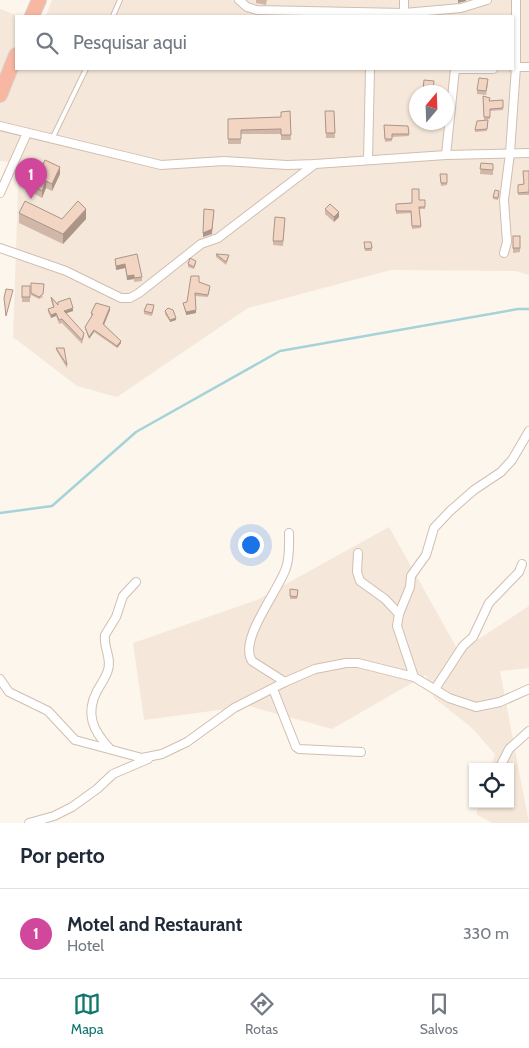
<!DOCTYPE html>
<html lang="pt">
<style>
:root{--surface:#fff;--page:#f2f2f3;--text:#1f2937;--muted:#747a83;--line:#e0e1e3;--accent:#0f766e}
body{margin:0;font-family:Cabin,sans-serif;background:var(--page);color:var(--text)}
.controls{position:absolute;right:15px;bottom:15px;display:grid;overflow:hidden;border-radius:0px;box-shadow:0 1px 4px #0004}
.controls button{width:45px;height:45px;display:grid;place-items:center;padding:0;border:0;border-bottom:1px solid var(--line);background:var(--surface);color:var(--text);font:25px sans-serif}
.compass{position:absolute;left:409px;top:85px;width:45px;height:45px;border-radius:50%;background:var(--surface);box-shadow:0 1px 4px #0004;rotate:19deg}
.you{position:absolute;left:250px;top:544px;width:18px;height:18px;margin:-12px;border:4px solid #fff;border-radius:50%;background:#1a73e8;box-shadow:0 0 0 8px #1a73e833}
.badge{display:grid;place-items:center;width:32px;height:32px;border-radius:50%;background:var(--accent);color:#fff;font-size:16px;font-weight:700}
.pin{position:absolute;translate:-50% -41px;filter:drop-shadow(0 1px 2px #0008)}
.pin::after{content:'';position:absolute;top:26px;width:18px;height:15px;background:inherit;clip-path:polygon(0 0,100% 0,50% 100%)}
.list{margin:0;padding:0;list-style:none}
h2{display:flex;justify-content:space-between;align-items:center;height:65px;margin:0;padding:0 20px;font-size:21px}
h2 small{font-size:16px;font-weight:400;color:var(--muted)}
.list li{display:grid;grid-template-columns:32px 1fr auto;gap:15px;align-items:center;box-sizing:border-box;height:90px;padding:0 20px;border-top:1px solid var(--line)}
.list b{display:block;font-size:19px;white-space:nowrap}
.list p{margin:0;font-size:16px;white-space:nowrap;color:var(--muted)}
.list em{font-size:16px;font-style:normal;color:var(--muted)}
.icon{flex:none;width:28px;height:28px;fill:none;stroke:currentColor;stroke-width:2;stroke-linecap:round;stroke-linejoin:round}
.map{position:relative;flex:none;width:529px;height:823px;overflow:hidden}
.search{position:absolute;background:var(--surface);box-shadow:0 1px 4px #0004;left:15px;right:15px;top:15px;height:55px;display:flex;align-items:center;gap:12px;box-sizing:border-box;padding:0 18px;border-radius:0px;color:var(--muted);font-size:19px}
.sheet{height:155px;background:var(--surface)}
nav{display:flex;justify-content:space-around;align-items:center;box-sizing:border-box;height:70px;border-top:1px solid var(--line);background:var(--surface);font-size:14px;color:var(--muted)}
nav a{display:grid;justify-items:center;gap:2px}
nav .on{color:var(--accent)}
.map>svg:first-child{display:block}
.residential{fill:#f5e8da;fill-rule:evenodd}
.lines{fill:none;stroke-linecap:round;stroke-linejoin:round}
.stream{stroke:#a5d3da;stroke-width:2.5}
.lane-casing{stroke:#d1beb0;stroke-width:6}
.street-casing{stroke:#d1beb0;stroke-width:10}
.highway-casing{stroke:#dad1cd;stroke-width:16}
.lane{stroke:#fff;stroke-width:4}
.street{stroke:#fff;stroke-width:8}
.highway{stroke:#f7b7a3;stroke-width:14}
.wall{fill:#d1b7a8}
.shaded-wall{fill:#aa9588}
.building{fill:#f3d5c3;stroke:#aa9588}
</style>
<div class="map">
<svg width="529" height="823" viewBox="0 0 529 823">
<rect width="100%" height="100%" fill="#fdf6ec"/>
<g class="residential">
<path d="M52,0H529V275L515,271L391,270L248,308L117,397L77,386L13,337L19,163L0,161V9L19,16H16V69H513V16H46ZM416,92H446V122H416Z"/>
<polygon points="389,527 459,652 529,606 529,668 500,671 529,823 492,823 476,814 479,804 510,804 510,767 491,767 495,754 471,727 434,698 426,675 332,729 249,706 144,720 133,643 257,600"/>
</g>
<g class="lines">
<polyline class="stream" points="0,513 52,506 136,432 280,351 518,309 529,309"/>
<defs>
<g id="lane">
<polyline points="113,16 120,0"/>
<polyline points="52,139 86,69"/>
</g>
<g id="street">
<polyline points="239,0 247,7 257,10 404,13 461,8 487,0"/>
<polyline points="404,0 404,13"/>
<polyline points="513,67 529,67"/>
<polyline points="459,69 493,69"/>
<polyline points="0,126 161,165 224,161 287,165 315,164 446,155 529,153"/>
<polyline points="446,155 455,69"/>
<polyline points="368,160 370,69"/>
<polyline points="0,193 27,133"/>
<polyline points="0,248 66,271 121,298 130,298 139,293 201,244 218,238 315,164"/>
<polyline points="504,253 507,242 504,200 510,153 516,67 516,0"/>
<polyline points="358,553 357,572 360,581 385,599 399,614"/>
<polyline points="414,677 397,626 399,614 410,587 411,576 426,555 434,528 450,511 474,490 501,472 512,460 529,431"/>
<polyline points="0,679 9,692 48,711 75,740 142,758 162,754 187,742 234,708 285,682 315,669 346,663 358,663 414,677 449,698 476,707 500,702 529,689"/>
<path d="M285,682L252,661C238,640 279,590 286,568C290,557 289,544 289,533"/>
<polyline points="273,689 296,747 299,749 361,752"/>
<polyline points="435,689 463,646 473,637 489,603 519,572 522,564"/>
<path d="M110,749C93,731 85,714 97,691C101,684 106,677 108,670C112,658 103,647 105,635L116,617L123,596L136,582"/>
<polyline points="500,767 509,749 529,731"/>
<polyline points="29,823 54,816 72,807 97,789 113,774 148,759"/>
</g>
<g id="highway">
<polyline points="32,16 39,0"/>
<polyline points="0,95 16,55"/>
</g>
</defs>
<use href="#lane" class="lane-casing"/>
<use href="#street" class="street-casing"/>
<use href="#highway" class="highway-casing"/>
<use href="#lane" class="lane"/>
<use href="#street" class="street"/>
<use href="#highway" class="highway"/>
</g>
<g class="wall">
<polygon points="256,0 267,0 266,5 256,3"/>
<polygon points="424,80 434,86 434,92 423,92"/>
<polygon points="488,84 486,95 477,94 477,90"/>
<polygon points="483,96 490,101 503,100 503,110 490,111 490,119 484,120"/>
<polygon points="290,111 291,140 281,140 281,134 241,134 241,144 228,144 228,119 281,117"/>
<polygon points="325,111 334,111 335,138 326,138"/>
<polygon points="488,120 487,131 475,132 475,130"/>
<polygon points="384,125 409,134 409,136 392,137 392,141 385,142"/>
<polygon points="481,163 493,164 493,175 480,174"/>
<polygon points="529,171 529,195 518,195 518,185 524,184"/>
<polygon points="60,174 52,191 46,188 42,198 33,193 33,186"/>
<polygon points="440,174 447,174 447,185 441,186"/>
<polygon points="499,191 498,200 493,199 493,197"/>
<polygon points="419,200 425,200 425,209 419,209 421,228 412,229 411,213 396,214 396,204 412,203"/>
<polygon points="325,209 339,217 334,222 325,214"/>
<polygon points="19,213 62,219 86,219 63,244 19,223"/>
<polygon points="285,223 283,246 273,245 273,241"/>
<polygon points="513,236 520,236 520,252 513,253"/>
<polygon points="364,242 371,242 372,251 365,251"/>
<polygon points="216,254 229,257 226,265 216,257"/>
<polygon points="115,259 142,277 142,281 134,282 134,279 127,280 125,268 116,270"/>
<polygon points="196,263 194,269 188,267 188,264"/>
<polygon points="199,282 210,288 208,297 195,296 196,313 186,315 183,303 187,302"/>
<polygon points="31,283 43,297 39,299 31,295"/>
<rect x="22" y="286" width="8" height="16"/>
<polygon points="51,297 58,304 73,311 66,313 84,336 82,344 62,323 59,324 56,316 51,318 48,312 48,309 53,307 51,300"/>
<polygon points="154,308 152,316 144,314 144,311"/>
<polygon points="110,310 104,325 121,343 117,348 94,332 89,339 85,329 85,327 92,316 91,315 91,313"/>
<polygon points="165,311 176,320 170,322 165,314"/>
<polygon points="56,348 67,365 67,368 56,350"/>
<polygon points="298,590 297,599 290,599 290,596"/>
</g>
<g class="shaded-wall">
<polygon points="458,0 466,0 466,1 458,3"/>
<polygon points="60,167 60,174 52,191 52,184"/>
<polygon points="46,181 46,188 42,198 42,191"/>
<polygon points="86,209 86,219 63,244 63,234"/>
<polygon points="214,210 212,234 203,237 203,233"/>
<polygon points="339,212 339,217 334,222 334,217"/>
<polygon points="125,264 125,268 116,270 116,266"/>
<polygon points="134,275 134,279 127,280 127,276"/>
<polygon points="110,307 110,310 103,327 103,324"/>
<polygon points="73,308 73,311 64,314 64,311"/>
<polygon points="196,310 196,313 186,315 186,312"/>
<polygon points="56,313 56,316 51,318 51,315"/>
<polygon points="176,318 176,320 170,322 170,320"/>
<polygon points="94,330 94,332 89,339 89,337"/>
<polygon points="121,341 121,343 117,348 117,346"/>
</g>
<g class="building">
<polygon points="479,78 488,79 486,91 477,90"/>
<polygon points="424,80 434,81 433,90 423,89"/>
<polygon points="483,96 490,98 489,101 503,100 503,108 490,109 490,117 484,117"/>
<polygon points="290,111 291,135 281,135 281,129 241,130 241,139 228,139 228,119 281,117 281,112"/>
<polygon points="325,111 334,111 335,133 326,133"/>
<polygon points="488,120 487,129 475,130 477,121"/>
<polygon points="384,125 408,126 409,134 392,134 392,139 385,139"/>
<polygon points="45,160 60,167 52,184 46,181 42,191 33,186"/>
<polygon points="481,163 493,164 493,170 480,169"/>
<polygon points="523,171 529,171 529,192 518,193 518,185 524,184"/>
<polygon points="440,174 447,174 447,183 441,183"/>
<polygon points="412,189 419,189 419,200 425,200 425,207 419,207 421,226 412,226 411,211 396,211 396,204 412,203"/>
<polygon points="495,190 499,191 498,198 493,197"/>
<polygon points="25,201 62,219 78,201 86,209 63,234 19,213"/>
<polygon points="330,204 339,212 334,217 325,209"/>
<polygon points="204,209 214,210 212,229 203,233"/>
<polygon points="275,217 285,218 283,241 273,241"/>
<rect x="513" y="236" width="7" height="12"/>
<polygon points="364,242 371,242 372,248 365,249"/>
<polygon points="137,254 142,277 134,278 134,275 127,276 125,264 116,266 115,259"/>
<polygon points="216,254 229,255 226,262"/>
<polygon points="190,258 196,261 194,267 188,264"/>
<polygon points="191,276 199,276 199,282 210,286 208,295 195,293 196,310 186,312 183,303 187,302"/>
<polygon points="31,283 44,284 43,294 39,297 31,293"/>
<rect x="22" y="286" width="8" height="11"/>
<polygon points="6,289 13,290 6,316 4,298"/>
<polygon points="51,297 58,305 58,302 70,298 73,308 64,311 84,333 82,340 62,319 59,320 56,313 51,315 48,309 54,307"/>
<polygon points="96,303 110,307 103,324 121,341 117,346 94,330 89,337 85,327 93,314 91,313"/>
<polygon points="147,304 154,305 152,313 144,311"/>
<polygon points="168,308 173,310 176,318 170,320 165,311"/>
<polygon points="56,348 64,348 67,365"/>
<polygon points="290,589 298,590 297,597 290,596"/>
</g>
</svg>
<div class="controls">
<button><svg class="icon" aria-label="locate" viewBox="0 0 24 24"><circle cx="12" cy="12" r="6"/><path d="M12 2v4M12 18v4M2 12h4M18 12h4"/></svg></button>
</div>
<svg class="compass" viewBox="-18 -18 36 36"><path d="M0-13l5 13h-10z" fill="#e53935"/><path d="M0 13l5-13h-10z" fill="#747a83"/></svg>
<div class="you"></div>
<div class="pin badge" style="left:31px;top:199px;background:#d1479c">1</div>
<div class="search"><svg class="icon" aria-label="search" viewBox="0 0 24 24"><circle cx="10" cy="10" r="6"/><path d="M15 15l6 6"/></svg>Pesquisar aqui</div>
</div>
<section class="sheet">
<h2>Por perto<small></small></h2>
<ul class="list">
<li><span class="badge" style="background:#d1479c">1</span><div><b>Motel and Restaurant</b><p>Hotel</p></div><em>330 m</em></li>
</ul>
</section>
<nav>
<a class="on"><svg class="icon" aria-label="map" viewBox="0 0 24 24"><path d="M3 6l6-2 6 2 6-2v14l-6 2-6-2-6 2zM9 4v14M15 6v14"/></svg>Mapa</a>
<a><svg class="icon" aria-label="directions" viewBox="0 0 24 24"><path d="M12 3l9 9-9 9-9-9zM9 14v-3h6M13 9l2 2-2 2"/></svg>Rotas</a>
<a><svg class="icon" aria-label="saved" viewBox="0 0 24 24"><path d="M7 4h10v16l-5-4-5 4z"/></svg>Salvos</a>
</nav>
